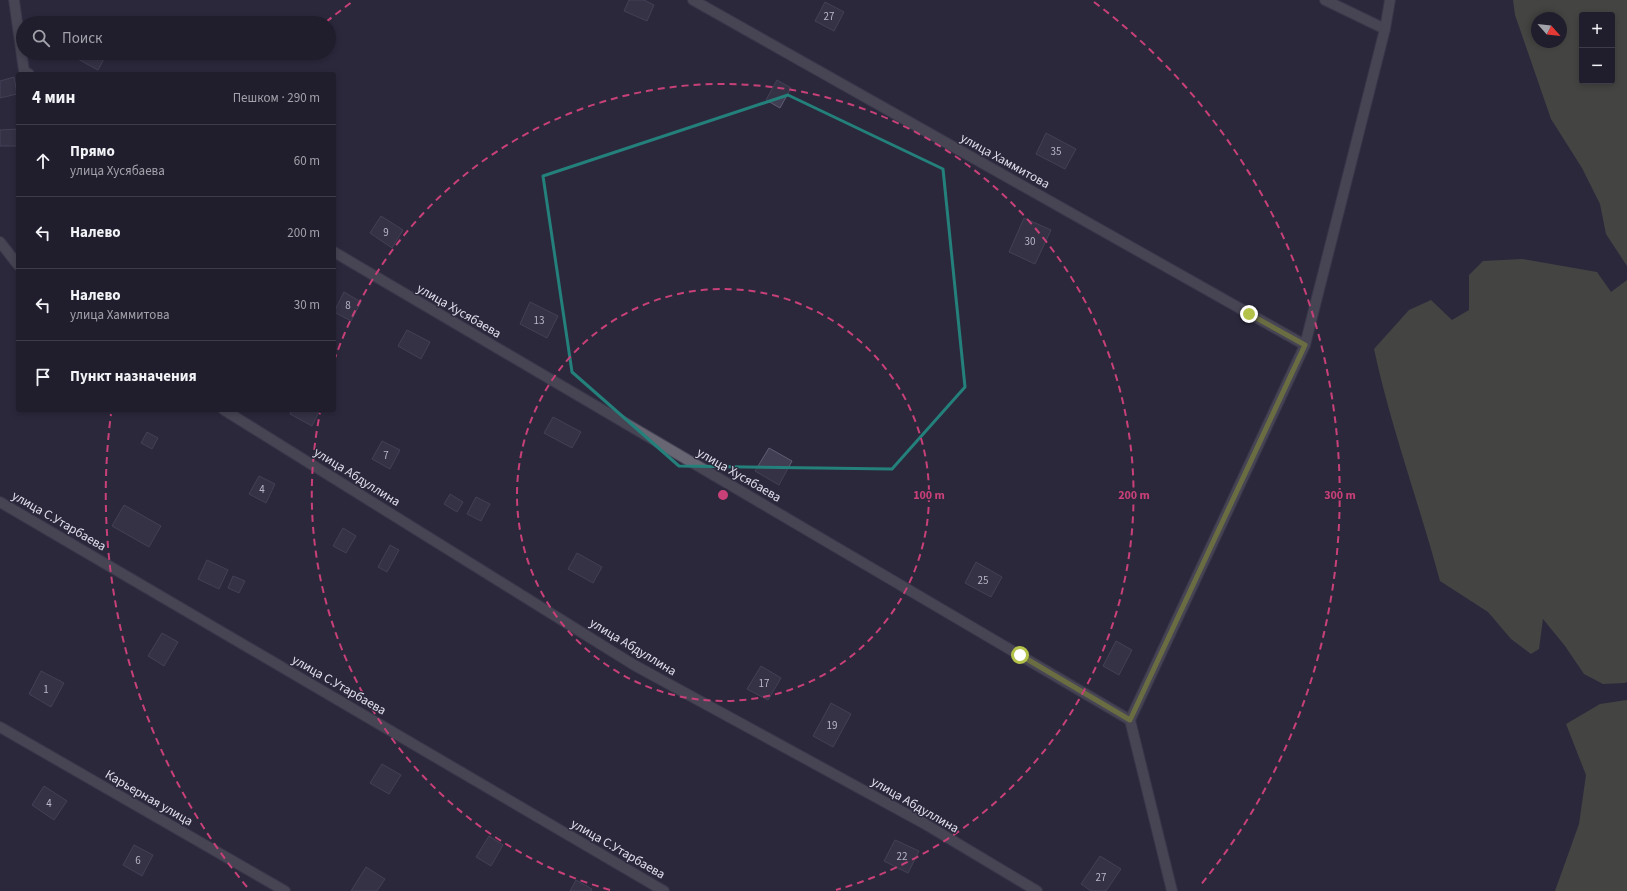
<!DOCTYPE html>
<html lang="ru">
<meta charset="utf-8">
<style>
:root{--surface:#201e2d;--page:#282735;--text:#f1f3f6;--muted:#a2a2aa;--line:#3d3c49}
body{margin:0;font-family:"Source Sans 3",sans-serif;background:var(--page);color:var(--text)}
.controls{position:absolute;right:12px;top:12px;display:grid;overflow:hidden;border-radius:4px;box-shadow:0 2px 6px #0003}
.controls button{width:36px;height:36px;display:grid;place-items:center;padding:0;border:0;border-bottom:1px solid var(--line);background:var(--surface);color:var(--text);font:20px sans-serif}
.compass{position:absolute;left:1531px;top:12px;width:36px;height:36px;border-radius:50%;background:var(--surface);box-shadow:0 2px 6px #0003;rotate:117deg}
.stop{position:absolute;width:12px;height:12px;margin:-9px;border:3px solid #b5c249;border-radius:50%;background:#fff}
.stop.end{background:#b5c249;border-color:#fff;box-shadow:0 1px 4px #0008}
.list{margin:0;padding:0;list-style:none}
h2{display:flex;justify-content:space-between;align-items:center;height:52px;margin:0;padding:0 16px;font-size:17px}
h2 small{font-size:13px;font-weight:400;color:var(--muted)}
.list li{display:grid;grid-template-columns:26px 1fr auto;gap:12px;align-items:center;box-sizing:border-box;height:72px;padding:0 16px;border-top:1px solid var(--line)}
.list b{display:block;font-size:15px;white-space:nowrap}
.list p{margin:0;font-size:13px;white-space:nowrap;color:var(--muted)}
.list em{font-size:13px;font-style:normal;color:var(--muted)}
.icon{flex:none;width:22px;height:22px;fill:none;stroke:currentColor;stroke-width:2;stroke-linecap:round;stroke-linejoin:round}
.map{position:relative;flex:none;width:1627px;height:891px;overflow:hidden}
.search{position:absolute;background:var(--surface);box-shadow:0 2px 6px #0003;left:16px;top:16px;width:320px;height:44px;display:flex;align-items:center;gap:10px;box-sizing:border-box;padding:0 14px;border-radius:22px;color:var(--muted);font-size:15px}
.panel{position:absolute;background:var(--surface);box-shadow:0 2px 6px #0003;left:16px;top:72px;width:320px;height:340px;border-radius:4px}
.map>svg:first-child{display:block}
.forest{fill:#62664a;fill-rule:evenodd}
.building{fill:#413e53;stroke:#605d73}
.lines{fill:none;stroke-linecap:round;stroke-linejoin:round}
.minor-casing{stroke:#484558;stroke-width:12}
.minor{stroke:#686672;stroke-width:10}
.route{stroke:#b5c249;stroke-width:5}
.marked{fill:none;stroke:#24807b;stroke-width:3;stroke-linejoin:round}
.ring{fill:none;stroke:#c84078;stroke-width:2;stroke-dasharray:7 5}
.labels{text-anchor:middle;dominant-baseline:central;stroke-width:3;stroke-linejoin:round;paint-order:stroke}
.number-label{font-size:11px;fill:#b8b7c6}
.street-label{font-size:13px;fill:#e0dfec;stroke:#2b283c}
.centre{fill:#c84078;stroke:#2b283c;stroke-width:2}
.ring-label{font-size:12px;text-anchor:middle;font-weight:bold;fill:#c84078;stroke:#2b283c;stroke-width:3;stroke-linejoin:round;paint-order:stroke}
</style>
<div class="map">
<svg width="1627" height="891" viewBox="0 0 1627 891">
<rect width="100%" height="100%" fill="#2b283c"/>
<g class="forest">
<path d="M1513,0H1627V266L1606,234L1600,204L1582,168L1551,119L1515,15ZM1582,15H1612V81H1582ZM1537,18H1561V42H1537Z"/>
<path d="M1522,259L1597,272L1611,292L1627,280V682L1625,683L1603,684L1584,674L1565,646L1543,619L1539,649L1531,654L1511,639L1488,612L1440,581C1419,503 1391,428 1374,349L1409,310L1431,300L1452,320L1469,310V275L1483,261Z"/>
<polygon points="1627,700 1627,891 1555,891 1579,824 1586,775 1566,724 1600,704"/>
</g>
<g class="building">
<polygon points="629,0 644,0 654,5 647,21 624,11"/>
<polygon points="825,2 844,12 834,31 815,21"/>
<polygon points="79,53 107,53 98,70 76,58"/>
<polygon points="14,77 17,94 0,98 0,81"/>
<polygon points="777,80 791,88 780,108 766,100"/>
<polygon points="18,129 18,146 0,146 0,130"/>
<polygon points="1046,133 1076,149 1065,169 1036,154"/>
<polygon points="381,216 403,230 392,248 370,233"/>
<polygon points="1024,218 1051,230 1035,264 1009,252"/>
<polygon points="344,292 361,302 351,321 334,312"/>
<polygon points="530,302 558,316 547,338 520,324"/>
<polygon points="407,330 430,342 421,359 398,346"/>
<polygon points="292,410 320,410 312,426 290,414"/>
<polygon points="553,417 581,432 572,448 544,433"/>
<polygon points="147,432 158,438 152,449 141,443"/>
<polygon points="382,441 400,450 390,469 372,459"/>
<polygon points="769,448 792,461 779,485 755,471"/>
<polygon points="259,476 275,484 266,503 249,494"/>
<polygon points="450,494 463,502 457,512 444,504"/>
<polygon points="476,497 490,504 481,521 467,514"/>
<polygon points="124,505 161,526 149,547 112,526"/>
<polygon points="343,528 356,536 346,553 333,546"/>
<polygon points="390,545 399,550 387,572 378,567"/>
<polygon points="577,553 602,567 593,583 568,569"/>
<polygon points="207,560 228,570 219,589 198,579"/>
<polygon points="976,562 1002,577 991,597 965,583"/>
<polygon points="233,576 245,581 239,593 228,588"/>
<polygon points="162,633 178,642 164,666 148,656"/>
<polygon points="1116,641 1132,650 1119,675 1103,666"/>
<polygon points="761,666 781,678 768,700 747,689"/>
<polygon points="41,671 64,683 51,707 29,694"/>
<polygon points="831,703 851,714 833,747 813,736"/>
<polygon points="382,764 401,775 389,794 370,783"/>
<polygon points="44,786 67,801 54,820 32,805"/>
<polygon points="489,836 503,845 491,866 476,857"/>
<polygon points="895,840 919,851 908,873 884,861"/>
<polygon points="134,845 153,855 142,876 123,865"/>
<polygon points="1100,856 1121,869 1106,891 1091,891 1081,884"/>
<polygon points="366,867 385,879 377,891 351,891"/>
<polygon points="576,880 592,889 591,891 570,891"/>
</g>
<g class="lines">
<defs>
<g id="minor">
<polyline points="14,0 24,71 29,74"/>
<polyline points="693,0 1305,345"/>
<polyline points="1325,0 1385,29"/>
<polyline points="0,242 18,265"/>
<polyline points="334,252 1130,720"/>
<polyline points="224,410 634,665 925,824 1037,891"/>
<polyline points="0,502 664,891"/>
<polyline points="0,727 285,891"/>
<polyline points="1172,891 1130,720 1305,345 1385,29 1390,0"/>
</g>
</defs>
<use href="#minor" class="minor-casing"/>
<use href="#minor" class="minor"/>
</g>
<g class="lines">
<polyline class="route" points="1020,655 1130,720 1305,345 1249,314"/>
</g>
<path d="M0 0H1627V891H0ZM788,95L943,169L965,387L892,469L679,466L572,372L543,176Z" fill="#2b283c" fill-opacity=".55" fill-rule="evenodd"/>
<path class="marked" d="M788,95L943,169L965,387L892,469L679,466L572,372L543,176Z"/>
<g class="ring">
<circle cx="723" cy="495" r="206"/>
<path d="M610 890A411 411 0 0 1 320 413M334 361A411 411 0 1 1 836 890"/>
<path d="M247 887A617 617 0 0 1 111 414M326 22A617 617 0 0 1 352 2M1094 2A617 617 0 0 1 1199 887"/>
</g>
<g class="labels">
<g class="number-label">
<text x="829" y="16">27</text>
<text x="1056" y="151">35</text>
<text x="386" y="232">9</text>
<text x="1030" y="241">30</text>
<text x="348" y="305">8</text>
<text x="539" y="320">13</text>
<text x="386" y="455">7</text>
<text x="262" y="489">4</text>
<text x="983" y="580">25</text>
<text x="764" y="683">17</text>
<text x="46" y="689">1</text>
<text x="832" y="725">19</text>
<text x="49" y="803">4</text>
<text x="902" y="856">22</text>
<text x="138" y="860">6</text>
<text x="1101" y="877">27</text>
</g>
<g class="street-label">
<text transform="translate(1005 161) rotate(29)">улица Хаммитова</text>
<text transform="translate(459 311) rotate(30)">улица Хусябаева</text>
<text transform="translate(739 475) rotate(30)">улица Хусябаева</text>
<text transform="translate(357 477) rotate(32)">улица Абдуллина</text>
<text transform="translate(59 521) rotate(30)">улица С.Утарбаева</text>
<text transform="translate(633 647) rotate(31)">улица Абдуллина</text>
<text transform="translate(339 685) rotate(30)">улица С.Утарбаева</text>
<text transform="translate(149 798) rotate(30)">Карьерная улица</text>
<text transform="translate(915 805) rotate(30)">улица Абдуллина</text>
<text transform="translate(618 849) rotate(30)">улица С.Утарбаева</text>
</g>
</g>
<circle cx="723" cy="495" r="6" class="centre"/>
<g class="ring-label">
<text x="929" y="499">100 m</text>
<text x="1134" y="499">200 m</text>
<text x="1340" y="499">300 m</text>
</g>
</svg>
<div class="controls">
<button>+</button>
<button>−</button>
</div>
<svg class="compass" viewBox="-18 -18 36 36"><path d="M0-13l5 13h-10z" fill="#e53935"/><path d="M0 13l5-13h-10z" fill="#a2a2aa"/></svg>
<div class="stop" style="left:1020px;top:655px"></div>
<div class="stop end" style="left:1249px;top:314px"></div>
<div class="search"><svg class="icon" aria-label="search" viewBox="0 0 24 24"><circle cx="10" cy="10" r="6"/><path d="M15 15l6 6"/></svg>Поиск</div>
<section class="panel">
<h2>4 мин<small>Пешком · 290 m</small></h2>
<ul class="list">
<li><svg class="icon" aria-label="ahead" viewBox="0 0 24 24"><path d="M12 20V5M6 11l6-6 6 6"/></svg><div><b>Прямо</b><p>улица Хусябаева</p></div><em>60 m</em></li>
<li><svg class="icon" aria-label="left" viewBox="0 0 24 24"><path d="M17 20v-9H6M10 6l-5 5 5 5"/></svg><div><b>Налево</b></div><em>200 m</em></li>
<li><svg class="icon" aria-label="left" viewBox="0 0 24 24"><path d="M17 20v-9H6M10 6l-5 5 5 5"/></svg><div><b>Налево</b><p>улица Хаммитова</p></div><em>30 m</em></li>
<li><svg class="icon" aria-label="arrive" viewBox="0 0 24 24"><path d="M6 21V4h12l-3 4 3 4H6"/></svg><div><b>Пункт назначения</b></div></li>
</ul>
</section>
</div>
